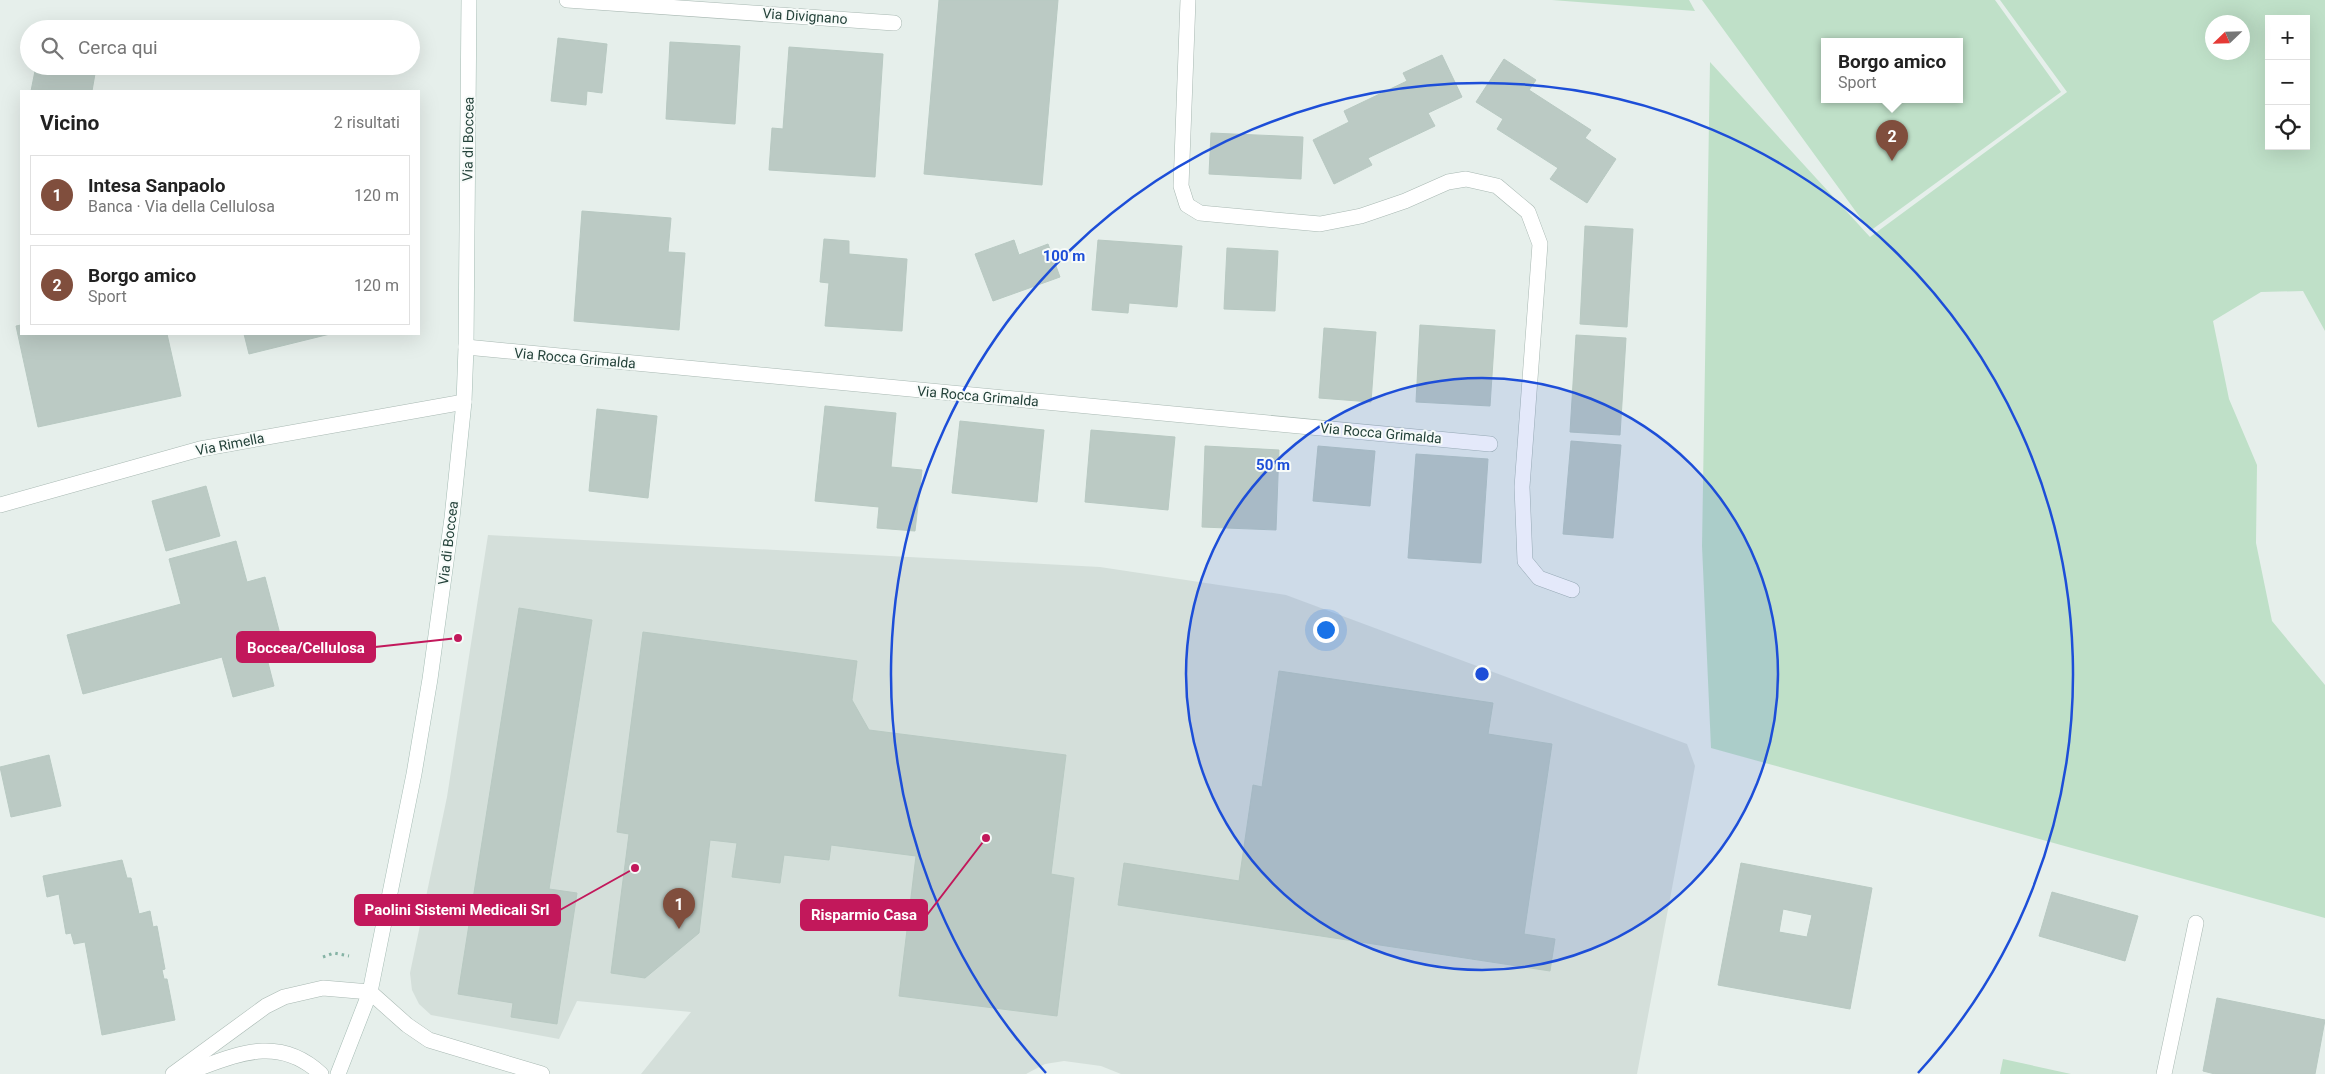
<!DOCTYPE html>
<html lang="it">
<meta charset="utf-8">
<style>
:root{--surface:#fff;--page:#f2f2f2;--text:#222;--muted:#767676;--line:#e0e0e0;--accent:#804e3d}
body{margin:0;font-family:Roboto,sans-serif;background:var(--page);color:var(--text)}
.controls{position:absolute;right:15px;top:15px;display:grid;overflow:hidden;border-radius:0px;box-shadow:0 5px 20px #0002}
.controls button{width:45px;height:45px;display:grid;place-items:center;padding:0;border:0;border-bottom:1px solid var(--line);background:var(--surface);color:var(--text);font:25px sans-serif}
.compass{position:absolute;left:2205px;top:15px;width:45px;height:45px;border-radius:50%;background:var(--surface);box-shadow:0 5px 20px #0002;rotate:247deg}
.you{position:absolute;left:1325px;top:629px;width:18px;height:18px;margin:-12px;border:4px solid #fff;border-radius:50%;background:#1a73e8;box-shadow:0 0 0 8px #1a73e833}
.badge{display:grid;place-items:center;width:32px;height:32px;border-radius:50%;background:var(--accent);color:#fff;font-size:16px;font-weight:700}
.pin{position:absolute;translate:-50% -41px;filter:drop-shadow(0 1px 2px #0008)}
.pin::after{content:'';position:absolute;top:26px;width:18px;height:15px;background:inherit;clip-path:polygon(0 0,100% 0,50% 100%)}
.popup{position:absolute;left:1821px;top:38px;width:142px;height:65px;box-sizing:border-box;display:grid;place-content:center;border-radius:0px;background:var(--surface);filter:drop-shadow(0 1px 4px #0005);font-size:16px;white-space:nowrap;color:var(--muted)}
.popup b{font-size:19px;color:var(--text)}
.popup::after{content:'';position:absolute;left:50%;top:100%;margin-left:-10px;border:10px solid transparent;border-top-color:var(--surface)}
.list{margin:0;padding:0;list-style:none}
h2{display:flex;justify-content:space-between;align-items:center;height:65px;margin:0;padding:0 20px;font-size:21px}
h2 small{font-size:16px;font-weight:400;color:var(--muted)}
.list li{display:grid;grid-template-columns:32px 1fr auto;gap:15px;align-items:center;box-sizing:border-box;height:80px;margin:0 10px 10px;padding:0 10px;border:1px solid var(--line);border-radius:0px}
.list b{display:block;font-size:19px;white-space:nowrap}
.list p{margin:0;font-size:16px;white-space:nowrap;color:var(--muted)}
.list em{font-size:16px;font-style:normal;color:var(--muted)}
.icon{flex:none;width:28px;height:28px;fill:none;stroke:currentColor;stroke-width:2;stroke-linecap:round;stroke-linejoin:round}
.map{position:relative;flex:none;width:2325px;height:1074px;overflow:hidden}
.search{position:absolute;background:var(--surface);box-shadow:0 5px 20px #0002;left:20px;top:20px;width:400px;height:55px;display:flex;align-items:center;gap:12px;box-sizing:border-box;padding:0 18px;border-radius:28px;color:var(--muted);font-size:19px}
.panel{position:absolute;background:var(--surface);box-shadow:0 5px 20px #0002;left:20px;top:90px;width:400px;height:245px;border-radius:0px}
.map>svg:first-child{display:block}
.built{fill:#d4dfda}
.green{fill:#bfe0c8;fill-rule:evenodd}
.building{fill:#bbcac4;stroke:#b8c9c2;fill-rule:evenodd}
.lines{fill:none;stroke-linecap:round;stroke-linejoin:round}
.service-casing{stroke:#a8b8b2;stroke-width:16}
.minor-casing{stroke:#a8b8b2;stroke-width:16}
.secondary-casing{stroke:#a4bbb3;stroke-width:16}
.path{stroke:#86b3a5;stroke-width:3;stroke-dasharray:2.5 4;stroke-linecap:butt}
.service{stroke:#fff;stroke-width:15}
.minor{stroke:#fff;stroke-width:15}
.secondary{stroke:#fff;stroke-width:15}
.ring{fill:none;stroke:#1d4ed8;stroke-width:2.5}
.labels{text-anchor:middle;dominant-baseline:central;stroke-width:4;stroke-linejoin:round;paint-order:stroke}
.street-label{font-size:14px;fill:#24423a;stroke:#f7fbf9}
.centre{fill:#1d4ed8;stroke:#f7fbf9;stroke-width:2.5}
.ring-label{font-size:15px;text-anchor:middle;font-weight:bold;fill:#1d4ed8;stroke:#f7fbf9;stroke-width:4;stroke-linejoin:round;paint-order:stroke}
.leader{fill:none;stroke:#c2185b;stroke-width:2}
.callout-dot{fill:#c2185b;stroke:#f7fbf9;stroke-width:2}
.callout{fill:#c2185b;stroke:#c2185b;stroke-width:2}
.callout-label{font-size:15px;text-anchor:middle;font-weight:bold;fill:#fff}
</style>
<div class="map">
<svg width="2325" height="1074" viewBox="0 0 2325 1074">
<rect width="100%" height="100%" fill="#e6efeb"/>
<polygon class="built" points="488,535 1100,567 1286,595 1687,744 1695,766 1637,1074 1121,1074 1101,1066 1064,1061 1045,1064 1026,1074 641,1074 691,1012 577,1001 559,1039 431,1015 419,1004 412,990 410,973 447,797"/>
<g class="green">
<polygon points="1552,0 1689,0 1695,11"/>
<path d="M1702,0H1995L2061,92L1870,231ZM1960,42V100H1824V42Z"/>
<path d="M2000,0H2325V331L2303,291L2261,292L2213,321L2229,399L2257,465L2256,543L2272,621L2325,685V918L1711,748L1702,546L1710,62L1870,237L2067,92ZM2269,19H2306V146H2269ZM2212,22H2242V52H2212Z"/>
<polygon points="2003,1059 2071,1074 2000,1074"/>
</g>
<g class="building">
<polygon points="939,0 1058,0 1042,185 924,174"/>
<polygon points="558,38 607,44 602,93 587,91 586,105 551,101"/>
<polygon points="670,42 740,46 735,124 666,119"/>
<polygon points="789,47 883,54 875,177 769,170 772,128 783,129"/>
<polygon points="1442,55 1462,97 1428,113 1435,126 1368,158 1372,165 1334,184 1313,140 1349,122 1344,111 1407,81 1403,73"/>
<polygon points="1504,59 1536,80 1529,90 1591,130 1585,138 1616,159 1587,203 1550,179 1558,168 1497,129 1503,119 1476,102"/>
<polygon points="36,66 96,68 92,91 31,91"/>
<polygon points="1211,133 1303,137 1301,179 1209,174"/>
<polygon points="582,211 671,218 668,252 685,253 679,330 574,321"/>
<polygon points="1585,226 1633,229 1627,327 1580,324"/>
<polygon points="824,239 849,241 849,254 907,259 902,331 825,326 829,283 820,282"/>
<polygon points="1014,240 1019,255 1048,244 1060,277 993,301 975,254"/>
<polygon points="1098,240 1182,246 1177,307 1129,303 1128,313 1092,310"/>
<polygon points="1227,248 1278,251 1275,311 1224,309"/>
<polygon points="21,325 21,334 167,334 181,396 38,427 16,326"/>
<polygon points="1420,325 1495,330 1490,406 1416,402"/>
<polygon points="1324,328 1376,332 1371,402 1319,398"/>
<polygon points="244,334 330,334 249,354"/>
<polygon points="1576,335 1626,338 1620,435 1570,432"/>
<polygon points="825,406 896,413 891,467 922,470 915,531 877,528 879,507 815,501"/>
<polygon points="597,409 657,416 648,498 589,491"/>
<polygon points="960,421 1044,430 1037,502 952,493"/>
<polygon points="1091,430 1175,437 1168,510 1085,502"/>
<polygon points="1571,441 1621,445 1613,538 1563,534"/>
<polygon points="1205,446 1279,450 1276,530 1202,527"/>
<polygon points="1318,446 1375,451 1370,506 1313,501"/>
<polygon points="1416,454 1488,459 1481,563 1408,558"/>
<polygon points="206,486 220,536 166,551 152,501"/>
<polygon points="236,541 247,582 265,577 281,638 263,643 274,686 233,697 222,657 83,694 67,635 181,604 169,559"/>
<polygon points="519,608 592,620 549,889 577,893 557,1024 511,1017 513,1003 458,994"/>
<polygon points="643,632 857,661 852,700 869,730 1066,755 1051,874 1074,878 1057,1016 899,996 916,856 831,845 829,860 784,855 780,883 732,877 737,843 710,840 699,933 645,978 611,973 629,834 617,832"/>
<polygon points="1279,671 1493,703 1488,734 1552,744 1524,934 1555,939 1550,971 1118,905 1124,863 1239,881 1253,785 1262,787"/>
<polygon points="49,755 61,806 11,817 0,767"/>
<polygon points="122,860 127,878 131,878 139,914 150,911 153,927 157,926 165,969 162,970 164,979 167,979 175,1020 102,1035 85,942 74,944 71,933 66,934 59,894 47,897 43,876"/>
<path d="M1741,863L1872,888L1850,1009L1718,985ZM1783,909L1812,915L1807,937L1779,932Z"/>
<polygon points="2052,892 2138,916 2125,961 2039,936"/>
<polygon points="2217,998 2325,1020 2315,1074 2215,1074 2203,1071"/>
</g>
<g class="lines">
<defs>
<g id="service">
<polyline points="1188,0 1181,186 1187,205 1200,213 1320,224 1361,216 1405,201 1448,182 1466,179 1497,186 1528,212 1540,244 1522,487 1525,561 1539,578 1572,590"/>
<polyline points="2164,1074 2196,923"/>
</g>
<g id="minor">
<polyline points="567,0 894,23"/>
<polyline points="466,347 1490,444"/>
<polyline points="0,505 200,449 464,402"/>
<polyline points="173,1074 266,1006 284,997 323,988 370,992 407,1025 429,1040 542,1074"/>
<path d="M183,1074C232,1057 276,1032 321,1074"/>
</g>
<polyline id="secondary" points="338,1074 370,992 414,774 430,679 452,518 464,402 466,347 469,0"/>
</defs>
<use href="#service" class="service-casing"/>
<use href="#minor" class="minor-casing"/>
<use href="#secondary" class="secondary-casing"/>
<polyline class="path" points="323,957 334,953 349,956"/>
<use href="#service" class="service"/>
<use href="#minor" class="minor"/>
<use href="#secondary" class="secondary"/>
</g>
<circle cx="1482" cy="674" r="296" fill="#1d4ed8" fill-opacity=".12"/>
<g class="ring">
<circle cx="1482" cy="674" r="296"/>
<path d="M1046 1073A591 591 0 1 1 1918 1073"/>
</g>
<g class="labels">
<g class="street-label">
<text transform="translate(805 16) rotate(4)">Via Divignano</text>
<text transform="translate(468 139) rotate(-89)">Via di Boccea</text>
<text transform="translate(575 358) rotate(5)">Via Rocca Grimalda</text>
<text transform="translate(978 396) rotate(5)">Via Rocca Grimalda</text>
<text transform="translate(1381 433) rotate(5)">Via Rocca Grimalda</text>
<text transform="translate(230 444) rotate(-11)">Via Rimella</text>
<text transform="translate(448 543) rotate(-83)">Via di Boccea</text>
</g>
</g>
<circle cx="1482" cy="674" r="8" class="centre"/>
<g class="ring-label">
<text x="1064" y="261">100 m</text>
<text x="1273" y="470">50 m</text>
</g>
<path class="leader" d="M458 638L375 647M635 868L560 910M986 838L927 915"/>
<g class="callout-dot">
<circle cx="458" cy="638" r="5"/>
<circle cx="635" cy="868" r="5"/>
<circle cx="986" cy="838" r="5"/>
</g>
<g class="callout">
<rect x="237" y="632" width="138" height="30" rx="5"/>
<rect x="355" y="895" width="205" height="30" rx="5"/>
<rect x="801" y="900" width="126" height="30" rx="5"/>
</g>
<g class="callout-label">
<text x="306" y="653">Boccea/Cellulosa</text>
<text x="457" y="915">Paolini Sistemi Medicali Srl</text>
<text x="864" y="920">Risparmio Casa</text>
</g>
</svg>
<div class="controls">
<button>+</button>
<button>−</button>
<button><svg class="icon" aria-label="locate" viewBox="0 0 24 24"><circle cx="12" cy="12" r="6"/><path d="M12 2v4M12 18v4M2 12h4M18 12h4"/></svg></button>
</div>
<svg class="compass" viewBox="-18 -18 36 36"><path d="M0-13l5 13h-10z" fill="#e53935"/><path d="M0 13l5-13h-10z" fill="#767676"/></svg>
<div class="you"></div>
<div class="pin badge" style="left:679px;top:929px">1</div>
<div class="pin badge" style="left:1892px;top:161px">2</div>
<div class="popup"><b>Borgo amico</b>Sport</div>
<div class="search"><svg class="icon" aria-label="search" viewBox="0 0 24 24"><circle cx="10" cy="10" r="6"/><path d="M15 15l6 6"/></svg>Cerca qui</div>
<section class="panel">
<h2>Vicino<small>2 risultati</small></h2>
<ul class="list">
<li><span class="badge">1</span><div><b>Intesa Sanpaolo</b><p>Banca · Via della Cellulosa</p></div><em>120 m</em></li>
<li><span class="badge">2</span><div><b>Borgo amico</b><p>Sport</p></div><em>120 m</em></li>
</ul>
</section>
</div>
